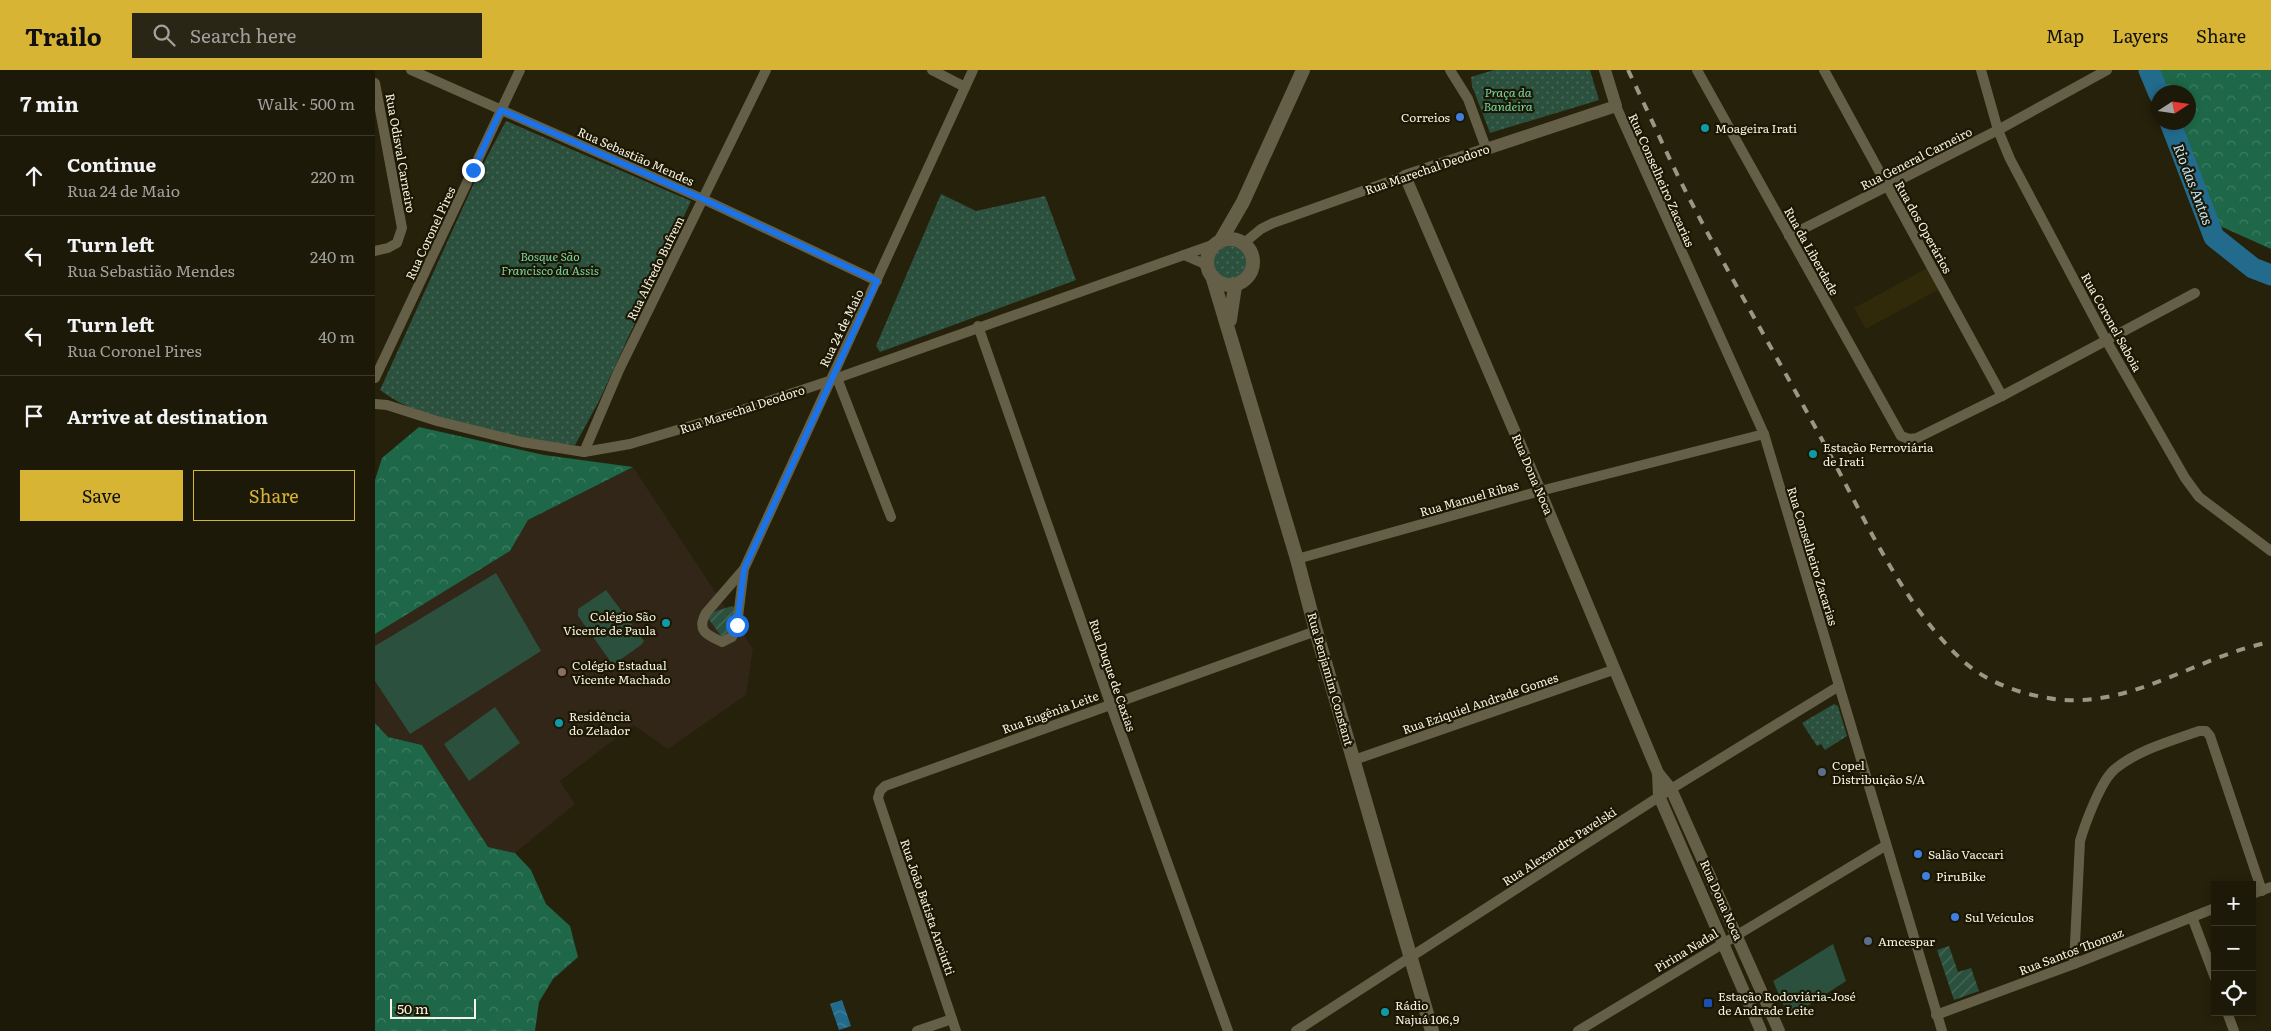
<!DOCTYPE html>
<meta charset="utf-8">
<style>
:root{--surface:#1c1908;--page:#292616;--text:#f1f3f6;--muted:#a0a09c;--line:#3a3829;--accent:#d8b434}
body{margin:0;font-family:Literata,serif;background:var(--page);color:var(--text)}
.controls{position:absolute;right:15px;bottom:15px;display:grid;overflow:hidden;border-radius:0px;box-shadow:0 2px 8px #0003}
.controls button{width:45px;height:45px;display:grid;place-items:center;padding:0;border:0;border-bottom:1px solid var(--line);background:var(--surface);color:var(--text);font:25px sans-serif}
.compass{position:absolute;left:1776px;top:15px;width:45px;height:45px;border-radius:50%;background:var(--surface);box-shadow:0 2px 8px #0003;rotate:78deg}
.scale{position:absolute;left:15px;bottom:12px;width:86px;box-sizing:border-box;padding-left:5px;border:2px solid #f6f2e4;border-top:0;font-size:14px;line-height:18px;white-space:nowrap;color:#f6f2e4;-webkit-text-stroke:4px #1c1702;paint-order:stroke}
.stop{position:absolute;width:15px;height:15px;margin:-11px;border:4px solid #1a73e8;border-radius:50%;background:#fff}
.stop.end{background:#1a73e8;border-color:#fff;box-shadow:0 1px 5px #0008}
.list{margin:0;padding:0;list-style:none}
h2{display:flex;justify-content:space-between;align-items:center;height:65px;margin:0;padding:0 20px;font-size:21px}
h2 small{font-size:16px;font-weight:400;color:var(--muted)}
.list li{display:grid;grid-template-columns:32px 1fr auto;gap:15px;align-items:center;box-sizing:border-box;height:80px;padding:0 20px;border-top:1px solid var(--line)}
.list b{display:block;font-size:19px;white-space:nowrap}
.list p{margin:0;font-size:16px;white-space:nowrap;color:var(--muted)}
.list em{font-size:16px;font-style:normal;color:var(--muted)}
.actions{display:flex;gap:10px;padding:15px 20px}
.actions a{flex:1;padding:11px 0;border:1px solid var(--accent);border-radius:0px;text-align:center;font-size:18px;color:var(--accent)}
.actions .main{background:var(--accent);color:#111}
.icon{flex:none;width:28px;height:28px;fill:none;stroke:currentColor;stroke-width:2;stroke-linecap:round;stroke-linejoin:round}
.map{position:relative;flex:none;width:1896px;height:961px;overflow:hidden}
header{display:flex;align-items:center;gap:30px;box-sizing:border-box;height:70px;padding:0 25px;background:var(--accent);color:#111}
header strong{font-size:24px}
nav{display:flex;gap:28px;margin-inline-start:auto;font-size:18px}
.search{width:350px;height:45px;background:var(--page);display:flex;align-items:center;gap:12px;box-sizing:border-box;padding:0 18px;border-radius:0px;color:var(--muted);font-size:19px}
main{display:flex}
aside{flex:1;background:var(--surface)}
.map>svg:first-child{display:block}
.built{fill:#30290a}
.education{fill:#312617}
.grass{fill:#2b503e}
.forest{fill:url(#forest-crowns)}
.park{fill:url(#park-dots)}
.garden{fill:url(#garden-furrows)}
.water{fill:url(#water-waves)}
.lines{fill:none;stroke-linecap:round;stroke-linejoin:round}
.river{stroke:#236b8c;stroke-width:21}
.minor{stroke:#645f46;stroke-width:10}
.tertiary{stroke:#645f46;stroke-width:12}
.secondary{stroke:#645f46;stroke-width:14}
.rail{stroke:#9b9785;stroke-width:4;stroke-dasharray:9 9;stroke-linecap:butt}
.route{stroke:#1a73e8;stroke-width:6}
.shop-dot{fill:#3f7fe0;stroke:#1c1702;stroke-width:2}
.culture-dot{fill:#0f9aa8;stroke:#1c1702;stroke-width:2}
.education-dot{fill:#8d6e63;stroke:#1c1702;stroke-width:2}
.service-dot{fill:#5c6f8a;stroke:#1c1702;stroke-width:2}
.transit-dot{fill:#1a4fb4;stroke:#1c1702;stroke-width:2}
.labels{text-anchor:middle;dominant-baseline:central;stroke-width:4.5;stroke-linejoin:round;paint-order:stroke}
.park-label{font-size:12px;font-style:italic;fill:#73d6a6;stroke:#1c1702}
.poi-label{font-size:12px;fill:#f6f2e4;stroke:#1c1702;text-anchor:start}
.street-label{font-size:12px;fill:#f6f2e4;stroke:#1c1702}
.water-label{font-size:14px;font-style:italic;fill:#c3e8fc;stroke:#1c1702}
</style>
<header>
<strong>Trailo</strong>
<div class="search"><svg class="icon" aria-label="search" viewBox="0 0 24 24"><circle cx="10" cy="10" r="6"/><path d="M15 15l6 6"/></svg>Search here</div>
<nav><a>Map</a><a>Layers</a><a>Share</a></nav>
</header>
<main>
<aside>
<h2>7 min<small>Walk · 500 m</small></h2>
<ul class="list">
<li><svg class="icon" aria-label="ahead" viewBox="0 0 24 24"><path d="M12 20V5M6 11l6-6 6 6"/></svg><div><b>Continue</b><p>Rua 24 de Maio</p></div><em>220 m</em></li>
<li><svg class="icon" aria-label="left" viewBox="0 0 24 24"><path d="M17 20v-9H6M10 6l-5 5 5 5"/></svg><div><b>Turn left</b><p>Rua Sebastião Mendes</p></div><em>240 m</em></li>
<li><svg class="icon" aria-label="left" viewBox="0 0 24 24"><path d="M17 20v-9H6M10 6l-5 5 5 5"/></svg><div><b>Turn left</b><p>Rua Coronel Pires</p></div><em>40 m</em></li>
<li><svg class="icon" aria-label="arrive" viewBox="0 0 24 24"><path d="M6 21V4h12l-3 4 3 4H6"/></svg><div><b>Arrive at destination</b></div></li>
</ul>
<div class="actions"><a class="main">Save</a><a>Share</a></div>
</aside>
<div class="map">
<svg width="1896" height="961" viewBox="0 0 1896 961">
<defs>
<pattern id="forest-crowns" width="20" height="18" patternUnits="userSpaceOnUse" patternTransform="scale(1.25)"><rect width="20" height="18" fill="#1e6748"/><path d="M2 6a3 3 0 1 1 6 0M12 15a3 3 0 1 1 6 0" fill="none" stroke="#3f7d62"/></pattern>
<pattern id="park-dots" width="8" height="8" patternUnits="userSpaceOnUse" patternTransform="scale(1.25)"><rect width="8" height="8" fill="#2b503e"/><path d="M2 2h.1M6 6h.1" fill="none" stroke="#4a6a5a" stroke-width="1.8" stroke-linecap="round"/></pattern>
<pattern id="garden-furrows" width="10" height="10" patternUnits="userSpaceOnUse" patternTransform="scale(1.25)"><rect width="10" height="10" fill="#2b503e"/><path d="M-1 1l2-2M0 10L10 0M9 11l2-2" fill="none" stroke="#4a6a5a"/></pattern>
<pattern id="water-waves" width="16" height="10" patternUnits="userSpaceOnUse" patternTransform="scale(1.25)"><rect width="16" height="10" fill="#236b8c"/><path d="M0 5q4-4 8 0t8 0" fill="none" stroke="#44819c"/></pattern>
</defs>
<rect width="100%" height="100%" fill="#26210a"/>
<polygon class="built" points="1556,196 1568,217 1491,259 1479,238"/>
<polygon class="education" points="258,397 378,579 371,625 293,679 258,655 185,711 200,734 140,783 113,777 47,675 13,667 0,653 0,564 135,481 153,450"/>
<g class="grass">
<polygon points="121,503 166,581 35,664 0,611 0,576"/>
<polygon points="231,520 269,571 266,575 238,595 203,546 203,539"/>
<polygon points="120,637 145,673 94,711 69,674"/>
<polygon points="1458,874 1471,911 1414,948 1398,911"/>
</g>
<g class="forest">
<polygon points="1784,0 1896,0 1896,179 1845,156 1805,53 1814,52 1814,22 1793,22"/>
<polygon points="44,357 169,385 258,397 153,450 135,481 0,564 0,410 7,388"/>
<polygon points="0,653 13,667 47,675 113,777 140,783 156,800 171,834 195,856 203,887 178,909 164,932 160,961 0,961"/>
</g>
<g class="park">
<polygon points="1119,0 1215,0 1224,30 1115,63 1097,16 1096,7"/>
<path d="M131,51L316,131L224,331L200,375C144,368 50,355 5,320L104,102Z"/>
<polygon points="566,124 601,141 670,126 701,210 505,282 501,276"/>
<circle cx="855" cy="193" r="17"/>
<polygon points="1459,634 1463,636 1472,666 1450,680 1446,674 1442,676 1427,653"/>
</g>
<g class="garden">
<polygon points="357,536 359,537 359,559 350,566 346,566 333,548 338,542"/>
<polygon points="1574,876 1583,902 1596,898 1604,921 1579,930 1562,880"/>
</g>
<polygon class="water" points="467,930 476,956 464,960 455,934"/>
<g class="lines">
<g class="river">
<polyline points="1774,0 1784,24"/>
<polyline points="1795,52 1839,167 1878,198 1896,205"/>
</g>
<g class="minor">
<polyline points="36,0 328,129 502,211"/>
<polyline points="557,0 590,17"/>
<polyline points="1075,0 1093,29 1111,78"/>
<polyline points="1322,0 1526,366 1534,369 1542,368 1627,326 1820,223"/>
<polyline points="1449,0 1627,326"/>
<polyline points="1606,0 1623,60 1635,89 1731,270 1810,408 1824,427 1896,481"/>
<polyline points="0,13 27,158 22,173 13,178 0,181"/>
<polyline points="1241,36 1389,364 1567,961"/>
<polyline points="1414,166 1623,60 1732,0"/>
<polyline points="869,173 886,159 898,153 1030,106"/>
<polyline points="809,185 832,195"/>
<polyline points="603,256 735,633 853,961"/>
<polyline points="0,308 145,0"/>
<polyline points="462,308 516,447"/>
<polyline points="0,334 12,335 62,351 147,372 209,382 255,374 346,347 454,311 840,174"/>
<polyline points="209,382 244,300 391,0"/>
<polyline points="922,489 1165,421 1389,364"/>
<path d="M369,499L362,555L357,567L347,572C332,565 321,561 331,543L369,499L598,0"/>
<polyline points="979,690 1238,600"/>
<polyline points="1877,824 1896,817"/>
<polyline points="1817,847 1840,908"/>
<path d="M1699,894L1705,771C1710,754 1726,710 1740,699C1763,680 1796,671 1824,661H1831L1835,666L1887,821"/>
<polyline points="1852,942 1859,961"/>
<polyline points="1561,945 1699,894 1840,838"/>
<polyline points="542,961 577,949"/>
<polyline points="581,961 503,728 505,721 510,716 941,561"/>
<polyline points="921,961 1296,719 1464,616"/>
<polyline points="1203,961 1510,776"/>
</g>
<g class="tertiary">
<polyline points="1230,0 1241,36 1030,106 1165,421 1283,703 1296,719 1404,961"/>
<polyline points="1283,703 1284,726 1386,961"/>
</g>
<g class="secondary">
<circle cx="855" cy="192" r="23"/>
<polyline points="846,170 868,132 928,0"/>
<polyline points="838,209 922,489 941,561 1057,961"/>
<polyline points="855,250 860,216"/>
</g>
<path class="rail" d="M1253,0C1273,41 1291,83 1312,124C1356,209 1405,292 1451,377C1489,447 1527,534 1586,589C1609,611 1642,623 1673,628C1753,642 1821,586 1896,572"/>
</g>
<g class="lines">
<polyline class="route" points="98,100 126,40 328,129 502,211 369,499 362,555"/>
</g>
<g class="shop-dot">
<circle cx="1085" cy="47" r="5"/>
<circle cx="1543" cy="784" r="5"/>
<circle cx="1551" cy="806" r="5"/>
<circle cx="1580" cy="847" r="5"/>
</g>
<g class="culture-dot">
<circle cx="1330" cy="58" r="5"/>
<circle cx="1438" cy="384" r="5"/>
<circle cx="291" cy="553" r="5"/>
<circle cx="184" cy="653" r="5"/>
<circle cx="1010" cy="942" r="5"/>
</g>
<circle class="education-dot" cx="187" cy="602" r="5"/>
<g class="service-dot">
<circle cx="1447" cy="702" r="5"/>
<circle cx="1493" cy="871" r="5"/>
</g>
<rect class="transit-dot" x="1328" y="928" width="10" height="10" rx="2.5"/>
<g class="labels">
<g class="park-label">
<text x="1133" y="22">Praça da<tspan x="1133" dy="14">Bandeira</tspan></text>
<text x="175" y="186">Bosque São<tspan x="175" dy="14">Francisco da Assis</tspan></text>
</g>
<g class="poi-label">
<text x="1075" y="47" text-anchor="end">Correios</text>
<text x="1340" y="58">Moageira Irati</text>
<text x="1448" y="377">Estação Ferroviária<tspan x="1448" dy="14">de Irati</tspan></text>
<text x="281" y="546" text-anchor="end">Colégio São<tspan x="281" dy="14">Vicente de Paula</tspan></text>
<text x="197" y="595">Colégio Estadual<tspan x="197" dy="14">Vicente Machado</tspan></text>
<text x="194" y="646">Residência<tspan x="194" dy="14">do Zelador</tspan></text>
<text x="1457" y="695">Copel<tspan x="1457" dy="14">Distribuição S/A</tspan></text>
<text x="1553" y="784">Salão Vaccari</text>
<text x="1561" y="806">PiruBike</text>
<text x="1590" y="847">Sul Veículos</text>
<text x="1503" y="871">Amcespar</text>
<text x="1343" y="926">Estação Rodoviária-José<tspan x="1343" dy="14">de Andrade Leite</tspan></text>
<text x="1020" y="935">Rádio<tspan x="1020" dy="14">Najuá 106,9</tspan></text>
</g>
<g class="street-label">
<text transform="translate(26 83) rotate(80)">Rua Odisval Carneiro</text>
<text transform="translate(261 86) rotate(24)">Rua Sebastião Mendes</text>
<text transform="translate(1541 88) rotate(-27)">Rua General Carneiro</text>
<text transform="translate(1052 99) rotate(-19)">Rua Marechal Deodoro</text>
<text transform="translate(1287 110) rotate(66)">Rua Conselheiro Zacarias</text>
<text transform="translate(1549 157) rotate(61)">Rua dos Operários</text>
<text transform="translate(55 163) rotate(-65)">Rua Coronel Pires</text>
<text transform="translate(1437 181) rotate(61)">Rua da Liberdade</text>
<text transform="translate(280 198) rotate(-64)">Rua Alfredo Bufrem</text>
<text transform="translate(1737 252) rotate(61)">Rua Coronel Saboia</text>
<text transform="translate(466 258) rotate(-64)">Rua 24 de Maio</text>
<text transform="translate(367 339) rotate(-18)">Rua Marechal Deodoro</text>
<text transform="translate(1158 404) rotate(67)">Rua Dona Noca</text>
<text transform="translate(1094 428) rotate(-16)">Rua Manuel Ribas</text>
<text transform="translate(1438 486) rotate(73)">Rua Conselheiro Zacarias</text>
<text transform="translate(738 605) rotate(71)">Rua Duque de Caxias</text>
<text transform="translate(956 609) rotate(74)">Rua Benjamim Constant</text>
<text transform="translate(1105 633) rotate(-19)">Rua Eziquiel Andrade Gomes</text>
<text transform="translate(675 642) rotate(-20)">Rua Eugênia Leite</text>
<text transform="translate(1184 776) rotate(-33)">Rua Alexandre Pavelski</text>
<text transform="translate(1347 830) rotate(66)">Rua Dona Noca</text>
<text transform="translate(553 837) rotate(71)">Rua João Batista Anciutti</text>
<text transform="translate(1311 880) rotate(-31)">Pirina Nadal</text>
<text transform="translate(1696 881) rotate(-21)">Rua Santos Thomaz</text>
</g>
<g class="water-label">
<text transform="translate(1819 114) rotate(69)">Rio das Antas</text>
</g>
</g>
</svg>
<div class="controls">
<button>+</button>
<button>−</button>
<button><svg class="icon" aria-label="locate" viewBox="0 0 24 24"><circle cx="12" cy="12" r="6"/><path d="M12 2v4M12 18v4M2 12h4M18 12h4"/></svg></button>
</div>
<svg class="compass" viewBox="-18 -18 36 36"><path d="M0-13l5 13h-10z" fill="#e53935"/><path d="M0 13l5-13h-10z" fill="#a0a09c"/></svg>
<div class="scale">50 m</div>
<div class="stop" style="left:362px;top:555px"></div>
<div class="stop end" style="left:98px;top:100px"></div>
</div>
</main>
